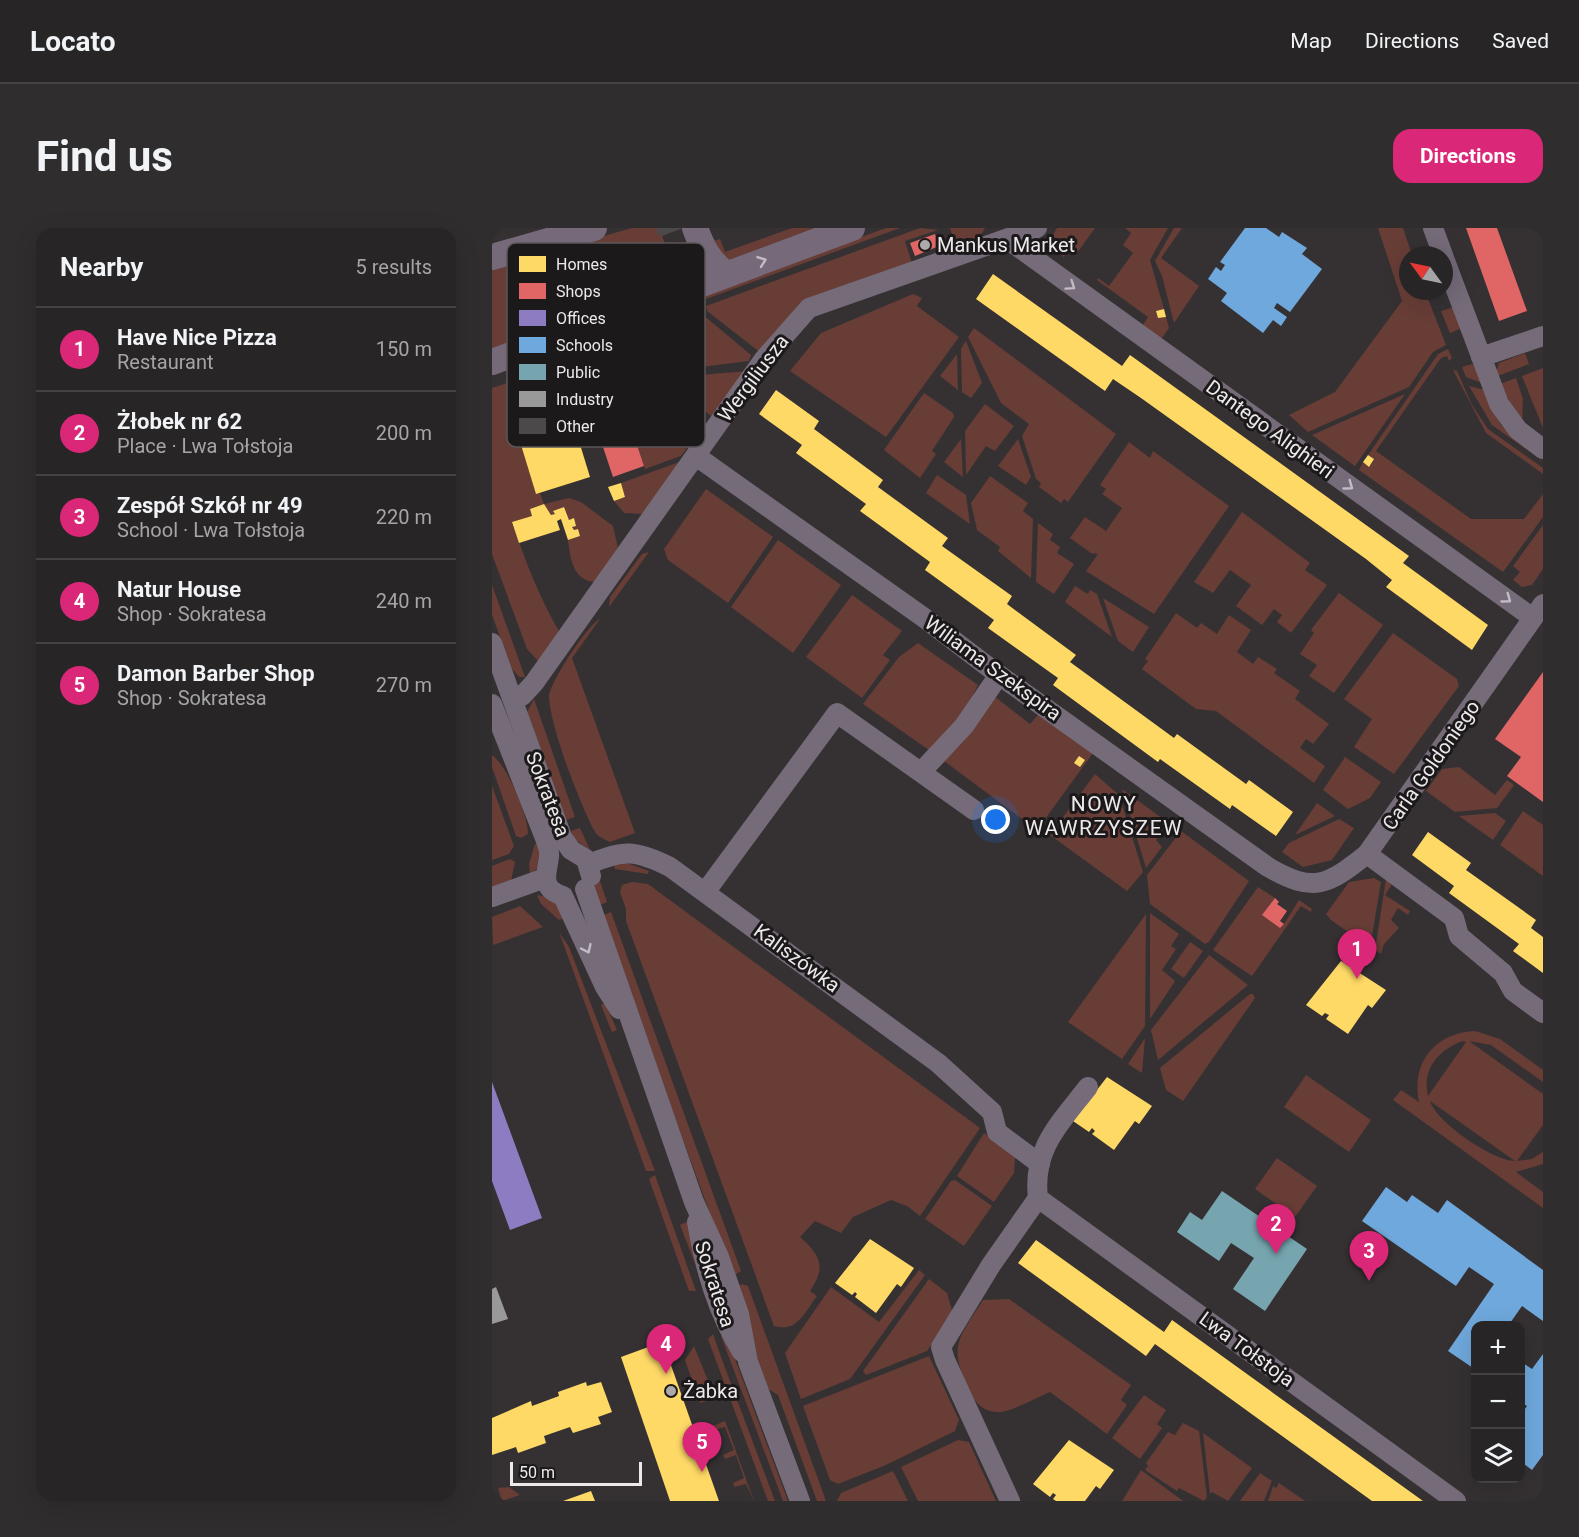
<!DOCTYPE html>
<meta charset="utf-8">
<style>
:root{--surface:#282526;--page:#302d2e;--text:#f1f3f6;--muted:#a5a5a7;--line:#444243;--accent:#db2777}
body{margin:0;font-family:Roboto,sans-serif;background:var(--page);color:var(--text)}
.controls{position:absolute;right:18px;bottom:18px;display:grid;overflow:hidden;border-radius:12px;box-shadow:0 6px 24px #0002}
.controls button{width:54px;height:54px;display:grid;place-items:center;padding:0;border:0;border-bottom:2px solid var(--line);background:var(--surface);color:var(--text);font:30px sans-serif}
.compass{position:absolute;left:907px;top:18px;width:54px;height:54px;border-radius:50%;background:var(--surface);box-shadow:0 6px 24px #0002;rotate:303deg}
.scale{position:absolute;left:18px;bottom:15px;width:132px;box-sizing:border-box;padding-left:6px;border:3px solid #ede9eb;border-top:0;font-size:16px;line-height:21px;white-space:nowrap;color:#ede9eb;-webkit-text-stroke:4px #1c191b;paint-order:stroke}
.you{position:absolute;left:504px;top:592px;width:21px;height:21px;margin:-15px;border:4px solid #fff;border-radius:50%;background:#1a73e8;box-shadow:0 0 0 9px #1a73e833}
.badge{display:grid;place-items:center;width:39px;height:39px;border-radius:50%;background:var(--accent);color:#fff;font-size:20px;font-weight:700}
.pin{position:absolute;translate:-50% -50px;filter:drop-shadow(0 2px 3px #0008)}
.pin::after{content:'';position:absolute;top:32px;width:21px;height:18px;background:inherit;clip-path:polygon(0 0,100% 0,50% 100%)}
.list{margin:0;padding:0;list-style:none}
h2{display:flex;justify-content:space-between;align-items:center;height:78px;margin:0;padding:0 24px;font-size:26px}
h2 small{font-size:20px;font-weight:400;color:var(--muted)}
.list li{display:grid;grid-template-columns:39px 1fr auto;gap:18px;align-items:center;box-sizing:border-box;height:84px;padding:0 24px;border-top:2px solid var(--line)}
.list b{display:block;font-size:22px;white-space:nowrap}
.list p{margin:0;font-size:20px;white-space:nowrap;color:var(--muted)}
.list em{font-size:20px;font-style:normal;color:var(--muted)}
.icon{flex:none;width:33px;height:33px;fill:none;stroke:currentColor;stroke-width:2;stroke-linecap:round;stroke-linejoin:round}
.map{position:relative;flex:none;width:1051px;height:1273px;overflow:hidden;border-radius:18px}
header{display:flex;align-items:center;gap:36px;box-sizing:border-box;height:84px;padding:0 30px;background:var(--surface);border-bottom:2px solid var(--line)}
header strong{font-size:28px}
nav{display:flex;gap:33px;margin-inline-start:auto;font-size:21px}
.intro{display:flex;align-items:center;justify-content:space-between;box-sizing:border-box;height:144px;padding:0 36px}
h1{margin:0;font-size:42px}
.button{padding:15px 27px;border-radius:18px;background:var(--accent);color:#fff;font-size:21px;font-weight:700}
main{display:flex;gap:36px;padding:0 36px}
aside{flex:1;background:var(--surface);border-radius:18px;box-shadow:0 6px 24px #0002}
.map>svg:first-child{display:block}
.green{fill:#673d36;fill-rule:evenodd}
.homes{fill:#ffd966}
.shops{fill:#e06666}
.offices{fill:#8e7cc3}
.schools{fill:#6fa8dc}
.public{fill:#76a5af}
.industry{fill:#999}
.building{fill:#4c494a}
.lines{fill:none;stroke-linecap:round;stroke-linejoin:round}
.minor{stroke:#756b79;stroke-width:20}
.major{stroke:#766a7a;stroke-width:26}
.oneway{stroke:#c3bdc3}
.poi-dot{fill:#ada9ab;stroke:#1c191b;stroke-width:2}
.labels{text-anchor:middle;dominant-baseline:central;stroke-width:6;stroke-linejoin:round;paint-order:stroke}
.poi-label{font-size:20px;fill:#ede9eb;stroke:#1c191b;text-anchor:start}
.street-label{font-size:20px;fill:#ede9eb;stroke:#1c191b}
.neighbourhood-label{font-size:21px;letter-spacing:1.5px;fill:#ede9eb;stroke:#1c191b}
.key{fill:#1c191b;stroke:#5b5759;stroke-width:1.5}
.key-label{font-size:16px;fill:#ede9eb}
</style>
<header>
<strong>Locato</strong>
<nav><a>Map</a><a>Directions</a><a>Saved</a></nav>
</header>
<div class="intro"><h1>Find us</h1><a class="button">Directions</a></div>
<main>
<aside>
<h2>Nearby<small>5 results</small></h2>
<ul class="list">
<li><span class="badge">1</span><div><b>Have Nice Pizza</b><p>Restaurant</p></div><em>150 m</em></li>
<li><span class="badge">2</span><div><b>Żłobek nr 62</b><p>Place · Lwa Tołstoja</p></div><em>200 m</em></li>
<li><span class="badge">3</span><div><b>Zespół Szkół nr 49</b><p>School · Lwa Tołstoja</p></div><em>220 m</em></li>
<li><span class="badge">4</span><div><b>Natur House</b><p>Shop · Sokratesa</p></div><em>240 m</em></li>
<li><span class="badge">5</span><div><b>Damon Barber Shop</b><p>Shop · Sokratesa</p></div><em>270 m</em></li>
</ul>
</aside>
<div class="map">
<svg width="1051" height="1273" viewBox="0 0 1051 1273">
<rect width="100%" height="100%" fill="#353133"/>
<g class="green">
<polygon points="140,0 190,0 170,8 175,20 200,12 213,43 0,123 0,40"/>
<polygon points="300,0 330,0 241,33 231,33 219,14 228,11 233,24"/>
<polygon points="394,0 408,0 77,121 78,115"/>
<polygon points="428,0 446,2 413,13 420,35 311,75 269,125 215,83 214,78"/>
<polygon points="458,0 493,0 486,12 465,20"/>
<polygon points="565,0 603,0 585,25 578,20 572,29 555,17"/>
<polygon points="633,0 676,0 658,32 672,81 664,83 666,90 674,89 677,100 668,113 649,100 656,89 605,52 606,50 617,58 641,25 631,17 639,5"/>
<polygon points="682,0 690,0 669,30 707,58 682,95 670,48 663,33"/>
<polygon points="886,0 911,0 920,27 916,27 916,63 933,63 954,117 941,124 917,159 816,204 797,187 843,164 910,73"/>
<polygon points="421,66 430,70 425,78 467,109 394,209 298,143 329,105"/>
<polygon points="962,79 970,100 958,105 949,83"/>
<polygon points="204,81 259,127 257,133 209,139 199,135 180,89"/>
<polygon points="482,100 624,206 576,274 572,271 569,275 547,259 549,255 544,251 530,208 537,196 509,175 476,109"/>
<polygon points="474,113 490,155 479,170 470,164 469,121"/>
<polygon points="101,118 212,198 189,228 153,241 136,190 105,201 100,199 89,165 85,163 85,146 81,131 86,124"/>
<polygon points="956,121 960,130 957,133 955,128 949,130 884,223 979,291 1032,291 1051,266 1051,289 1011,344 867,242 871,234 878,238 882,231 876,227 946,126"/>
<polygon points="1033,125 1037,136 1006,148 1004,145 1007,135"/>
<polygon points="465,126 466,162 448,148"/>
<polygon points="980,136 983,137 990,155 974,149 970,139"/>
<path d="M65,138L69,149C63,169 44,172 27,178L39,214L29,218L44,265H48L52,276L77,270L89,274L121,298L126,320L104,354C81,354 78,329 76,312L88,308L86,301L82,302L80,299L84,297L82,291L77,292L72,279L62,283L63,286L59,287L52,276L38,281L40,288L20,295C34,334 47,369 68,405L47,434L35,421L0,326V160Z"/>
<polygon points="1051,140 1051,200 1030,148"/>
<polygon points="961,142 965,143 980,177 996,201 1051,240 1051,246 994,205"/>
<polygon points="257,143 221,189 189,167 207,147"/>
<polygon points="1024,150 1031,171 1030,197 1008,156"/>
<polygon points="977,158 993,162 1009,197 1051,233 1000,197"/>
<polygon points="432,165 461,185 462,189 440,223 444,226 428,250 392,222"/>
<polygon points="913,166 863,238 820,207"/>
<polygon points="493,176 522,198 503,223 494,218 474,247 473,203"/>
<polygon points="469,211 471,249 452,234"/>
<polygon points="526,211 539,249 534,257 506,238"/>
<polygon points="637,214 658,230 661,223 737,278 662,386 594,343 606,326 599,325 578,310 593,289 614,303 630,280 610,266 614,261 608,257"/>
<polygon points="193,232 152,286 132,285 122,273 133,269 129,255"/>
<polygon points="445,247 474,267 478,296 434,265"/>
<polygon points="498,248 536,275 531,283 541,291 539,350 506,323 508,319 485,302 479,275"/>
<polygon points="214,261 281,309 236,375 176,332 172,321"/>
<polygon points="750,284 818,335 813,342 835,357 799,405 785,394 790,387 782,381 770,397 744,378 759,357 738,342 721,365 702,354"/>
<polygon points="546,295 561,306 558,312 568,319 565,325 582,336 562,366 544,354"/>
<polygon points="1051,297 1051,341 1040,357 1030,359 1021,352 1028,344 1021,338"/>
<polygon points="286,312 349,357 301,425 239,379"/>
<polygon points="157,324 117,379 118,369 150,326"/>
<polygon points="0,357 33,449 27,449 20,441 0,387"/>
<polygon points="583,358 596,366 598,362 605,366 620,409 573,374"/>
<polygon points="847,365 891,397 842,465 817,448 825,437 808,426 822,405 819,402"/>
<polygon points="360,367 410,403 391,427 398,432 370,470 314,429"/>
<polygon points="611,370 657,399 641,424 626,413"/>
<polygon points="684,385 705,400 709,395 725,406 737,387 759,402 745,424 761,436 766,429 785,441 782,445 808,463 803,471 837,496 821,516 814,511 808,520 833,538 822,555 724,483 704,481 650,441 656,433 653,431"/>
<path d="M108,391L80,430L143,605L118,614C112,611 106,609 103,604C88,576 59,501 57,470C56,457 96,396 108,391Z"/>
<polygon points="901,405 965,451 967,458 902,546 862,519 880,491 852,471"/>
<polygon points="426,415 486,457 470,488 437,522 371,476 407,429"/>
<polygon points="502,468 538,496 546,487 601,525 545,602 448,530"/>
<polygon points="42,471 83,589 74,592 35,484"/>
<path d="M0,527C15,537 36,587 36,606L29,610L24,608L0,539Z"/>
<polygon points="853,529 889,554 878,570 856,581 831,562"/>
<polygon points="967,539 1003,567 1015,552 1022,557 1005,580 963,584 934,563 950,541"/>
<polygon points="603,546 627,567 651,644 635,663 558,607"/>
<polygon points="0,558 22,618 17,626 0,632"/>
<polygon points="630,561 678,596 664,612 670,619 654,640"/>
<polygon points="825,575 843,588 803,607"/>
<polygon points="1031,583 1051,597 1051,648 1008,617"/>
<polygon points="1003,585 1014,593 1001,612 967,588"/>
<polygon points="847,591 862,600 840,632 811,639 790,624 797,615"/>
<polygon points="88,600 98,622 82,611 79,603"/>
<polygon points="689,603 757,653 717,714 713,716 658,676 655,647"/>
<polygon points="50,614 45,641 38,645 37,636 43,616"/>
<polygon points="18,631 23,634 19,653 0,660 0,638"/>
<polygon points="132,634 157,643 156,646 123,641 121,635"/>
<polygon points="105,644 115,674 106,678 100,661"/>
<polygon points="882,650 889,654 879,714 876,718 839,692 834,686 857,654"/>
<polygon points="894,651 900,656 893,667 918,683 916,687 906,680 899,692 907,700 892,716 889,726 883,722"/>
<path d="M140,654L156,656L488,900L428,988L415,978L399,972L361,989L349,1005L323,993L308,1009C328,1027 335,1038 318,1063L325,1068C313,1084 305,1105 282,1098L134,693V681L128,664L130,657Z"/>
<polygon points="766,659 783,670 771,687 792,696 807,672 820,681 819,684 809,678 760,748 721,722"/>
<polygon points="45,667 62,670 74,689 67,692 49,676"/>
<polygon points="28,678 51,699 1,717 0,689"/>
<polygon points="119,684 249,1043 241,1048 109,688"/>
<polygon points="658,685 687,706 679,718 684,721 670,742 683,753 658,791"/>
<polygon points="654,686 653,798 630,831 576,794"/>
<polygon points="67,704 77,719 163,943 154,943"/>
<polygon points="698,714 711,723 692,750 679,741"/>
<polygon points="717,727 756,757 666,832 659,802"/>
<polygon points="758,766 761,766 763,770 691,873 674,862 668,840"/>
<polygon points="113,775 125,802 120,804 109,777"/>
<path d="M983,803L1008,811L1051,842V854L999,817L977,813L1051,866V897L1025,933L1040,931L1051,924V936L1024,944L1051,964V980L901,872L909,862L927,874C919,834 943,805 983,803ZM971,813L974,814L936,868C930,841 946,822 971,813ZM938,873L1023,933C1001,933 944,894 938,873Z"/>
<polygon points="653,810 650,845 636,836"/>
<polygon points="814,847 879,892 857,924 792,879"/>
<polygon points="492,905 523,929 522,945 502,974 465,948"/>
<polygon points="785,930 825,958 803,989 763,961"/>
<polygon points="163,947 204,1063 197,1063 157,951"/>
<polygon points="463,952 500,978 472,1018 433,991 459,953"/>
<polygon points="195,994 197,996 212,1059 188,997"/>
<polygon points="427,1042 433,1047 358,1151 309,1171 293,1125 339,1059 387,1094"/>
<polygon points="437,1051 455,1065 461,1086 435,1123 374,1147 371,1143"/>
<polygon points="250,1056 256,1058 334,1273 325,1273 286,1167 273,1159 245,1059"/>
<path d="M517,1071L639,1157L629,1172L635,1177L615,1206L558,1164C546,1169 517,1185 506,1184C492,1184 484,1176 478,1164C456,1118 465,1113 491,1072Z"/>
<polygon points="221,1106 229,1129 283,1273 276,1273 216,1111"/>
<polygon points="234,1107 296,1273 291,1273 229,1108"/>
<polygon points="202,1118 223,1170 208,1175 193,1132"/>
<polygon points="437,1128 467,1192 463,1203 394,1237 346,1256 338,1252 311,1178"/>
<polygon points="652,1167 674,1182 665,1196 670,1200 648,1231 620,1210"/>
<polygon points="233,1193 262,1273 254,1256 242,1259 241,1255 252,1250 244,1227 233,1231 231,1227 242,1222 233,1199 222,1202 221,1198"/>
<polygon points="691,1195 707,1203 715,1269 712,1273 687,1260 685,1263 653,1242 656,1238 654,1235 676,1204 683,1207"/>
<polygon points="711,1205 760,1240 736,1273 720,1264 718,1266"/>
<polygon points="466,1212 477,1214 504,1273 426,1273 409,1239"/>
<polygon points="649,1242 691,1273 630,1273"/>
<polygon points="401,1243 416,1273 345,1273 349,1265"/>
<polygon points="768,1245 780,1253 772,1273 748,1273"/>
<polygon points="787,1255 813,1273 776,1273 781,1258 784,1260"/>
<polygon points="17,1259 28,1267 10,1273 6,1260"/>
</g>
<g class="homes">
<polygon points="501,46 630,138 638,127 917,328 911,335 996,397 980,422 894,359 900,352 874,331 649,170 621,151 613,163 484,71"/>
<polygon points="672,81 674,89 666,90 664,83"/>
<polygon points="284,162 327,193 322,201 391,252 386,259 456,310 450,318 520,368 515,376 584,427 578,434 682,510 685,506 754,556 757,552 801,584 784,608 740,577 738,581 668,531 666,534 561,457 566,450 496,400 502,392 433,342 438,334 368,283 374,276 304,225 310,217 267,186"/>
<polygon points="83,200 98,249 44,266 29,217"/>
<polygon points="876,227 882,231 877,239 871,234"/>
<polygon points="129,255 133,269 122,273 116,259"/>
<polygon points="52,276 59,287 63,286 61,283 72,279 77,292 82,290 84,298 80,299 82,302 86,301 88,308 76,312 69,291 65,293 68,302 27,315 20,294 40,288 38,281"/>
<polygon points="587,528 593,532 588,539 582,535"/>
<polygon points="936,604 979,635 974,642 1044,692 1039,700 1051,709 1051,745 1021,723 1027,716 957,665 962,658 920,627"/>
<polygon points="849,733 894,762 880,780 876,777 856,806 834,791 837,787 833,785 830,788 814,777"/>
<polygon points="615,849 660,878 647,896 643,893 622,922 600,906 603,903 600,900 597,904 581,893"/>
<polygon points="378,1011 422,1040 409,1059 405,1056 384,1085 363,1069 365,1066 363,1064 360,1067 343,1055"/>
<polygon points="544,1012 672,1104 680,1092 931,1273 880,1273 663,1116 654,1128 526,1035"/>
<polygon points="170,1114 174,1123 227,1273 178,1273 129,1129"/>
<polygon points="94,1154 95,1158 109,1154 120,1184 106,1189 109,1196 81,1205 78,1199 52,1208 54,1215 26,1225 24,1219 0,1227 0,1190 39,1173 40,1178 67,1168 66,1164"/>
<polygon points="577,1212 622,1242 608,1261 604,1258 593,1273 564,1273 561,1271 564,1267 561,1265 558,1269 541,1256"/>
<polygon points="99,1263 103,1273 71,1273"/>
</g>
<g class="shops">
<polygon points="974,0 1005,0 1035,83 1007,93"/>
<polygon points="443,6 447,18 423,28 418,15"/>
<polygon points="136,190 152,238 121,249 105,201"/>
<polygon points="1051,444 1051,574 1015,548 1029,529 1003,511"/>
<polygon points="783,670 787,674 785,676 795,683 788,693 792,696 788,700 770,687"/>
</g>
<polygon class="offices" points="0,854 50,990 18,1002 0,953"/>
<g class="schools">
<polygon points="753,0 774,0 787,9 790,4 815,20 810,26 830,41 798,84 785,75 782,80 795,89 789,98 781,92 771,105 729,73 735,65 716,51 724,39 729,43 733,37 728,34"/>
<polygon points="894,959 915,974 920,967 946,985 955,972 1051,1042 1051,1093 1030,1078 1016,1098 984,1098 984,1142 956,1123 1002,1056 977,1039 964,1058 870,993"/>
<polygon points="1051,1126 1051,1227 1040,1242 1028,1233 1028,1188 1035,1178 1028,1174 1028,1133 1040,1141"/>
</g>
<polygon class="public" points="730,963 815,1021 773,1083 741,1061 762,1030 739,1015 727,1033 685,1004 698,984 710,992"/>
<polygon class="industry" points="4,1059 16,1091 0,1096 0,1061"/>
<polygon class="building" points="165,0 191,0 169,8 165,6"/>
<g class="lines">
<g class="minor">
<polyline points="941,0 951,27"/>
<polyline points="515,11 1041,390"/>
<polyline points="952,30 1007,176 1026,202 1051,221"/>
<polyline points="989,129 1051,108"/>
<path d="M204,228L431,389L507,447L776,639C822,666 836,657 875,626L1051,376"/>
<polyline points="0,415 70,609 79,622 94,631 99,648"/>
<polyline points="21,471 30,468 42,455 272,131 317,80 545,0"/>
<path d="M0,476L53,610C55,616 58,622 57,629C55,646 47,660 71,668L113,759L127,781"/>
<polyline points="429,544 472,498 507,447"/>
<polyline points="875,626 962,690 967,708 1011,745 1021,763 1051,785"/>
<path d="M97,636C132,621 144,622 178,639L446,835L500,884L505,904L548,936"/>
<polyline points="93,661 202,974 227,1029 247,1086 256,1134 308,1273"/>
<polyline points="214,663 345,485 482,582"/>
<polyline points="0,669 53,650"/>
<path d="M596,859C568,895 540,921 546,970L964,1273"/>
<path d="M205,994C213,1041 225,1083 250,1124"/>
<polyline points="518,1273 453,1132 449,1119 499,1037 546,970"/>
</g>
<g class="major">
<path d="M203,0C211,21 217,33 234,46"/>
<polyline points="0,29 102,0"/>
<polyline points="0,134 360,0"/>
</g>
</g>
<defs><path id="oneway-chevron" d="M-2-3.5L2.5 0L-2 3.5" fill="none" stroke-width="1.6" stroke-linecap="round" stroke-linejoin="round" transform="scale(1.5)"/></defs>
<g class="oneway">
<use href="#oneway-chevron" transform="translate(270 33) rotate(-20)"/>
<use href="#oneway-chevron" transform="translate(579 58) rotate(35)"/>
<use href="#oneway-chevron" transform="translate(857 258) rotate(36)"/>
<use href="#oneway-chevron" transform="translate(1015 371) rotate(36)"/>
<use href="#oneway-chevron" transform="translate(95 721) rotate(65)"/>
</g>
<g class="poi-dot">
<circle cx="433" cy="17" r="6"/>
<circle cx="179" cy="1163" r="6"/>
</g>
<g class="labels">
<g class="poi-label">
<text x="445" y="17">Mankus Market</text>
<text x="191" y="1163">Żabka</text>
</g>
<g class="street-label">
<text transform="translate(261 150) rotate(-53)">Wergiliusza</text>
<text transform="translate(778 201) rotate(36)">Dantego Alighieri</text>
<text transform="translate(501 440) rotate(36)">Wiliama Szekspira</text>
<text transform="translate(939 537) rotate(-55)">Carla Goldoniego</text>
<text transform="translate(56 566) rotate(69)">Sokratesa</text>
<text transform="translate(305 730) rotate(36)">Kaliszówka</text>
<text transform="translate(223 1056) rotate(72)">Sokratesa</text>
<text transform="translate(755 1121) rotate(36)">Lwa Tołstoja</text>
</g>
<g class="neighbourhood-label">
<text x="612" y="576">NOWY<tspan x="612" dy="24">WAWRZYSZEW</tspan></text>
</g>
</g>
<rect x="15" y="15" width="198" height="204" rx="9" class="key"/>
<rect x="27" y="28" width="27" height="16" fill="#ffd966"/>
<rect x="27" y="55" width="27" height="16" fill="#e06666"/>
<rect x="27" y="82" width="27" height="16" fill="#8e7cc3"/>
<rect x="27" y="109" width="27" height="16" fill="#6fa8dc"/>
<rect x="27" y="136" width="27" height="16" fill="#76a5af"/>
<rect x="27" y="163" width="27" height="16" fill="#999"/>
<rect x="27" y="190" width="27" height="16" fill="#4c494a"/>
<g class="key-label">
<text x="64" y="42">Homes</text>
<text x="64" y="69">Shops</text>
<text x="64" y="96">Offices</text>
<text x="64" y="123">Schools</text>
<text x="64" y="150">Public</text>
<text x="64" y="177">Industry</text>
<text x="64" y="204">Other</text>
</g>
</svg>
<div class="controls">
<button>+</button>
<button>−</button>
<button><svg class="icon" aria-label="layers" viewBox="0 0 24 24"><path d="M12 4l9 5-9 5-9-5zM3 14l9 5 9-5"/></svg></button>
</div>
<svg class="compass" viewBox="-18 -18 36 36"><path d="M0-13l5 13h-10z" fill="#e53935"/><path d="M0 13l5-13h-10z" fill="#a5a5a7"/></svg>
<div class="scale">50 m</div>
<div class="you"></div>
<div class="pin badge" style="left:865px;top:751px">1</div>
<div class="pin badge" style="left:784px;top:1026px">2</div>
<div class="pin badge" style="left:877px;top:1053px">3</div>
<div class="pin badge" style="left:174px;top:1146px">4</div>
<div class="pin badge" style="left:210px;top:1244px">5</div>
</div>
</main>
